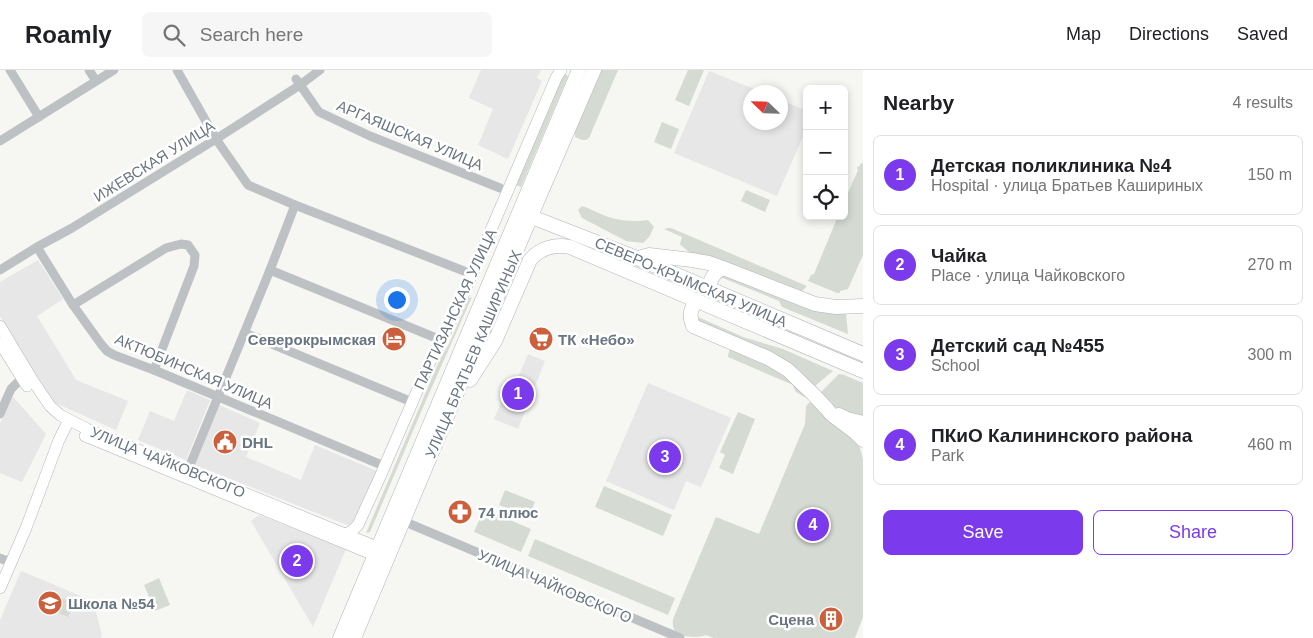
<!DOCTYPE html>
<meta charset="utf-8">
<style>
:root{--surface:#fff;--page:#f6f6f6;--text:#202124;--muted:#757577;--line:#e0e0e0;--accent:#7c3aed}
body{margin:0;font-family:Arial,sans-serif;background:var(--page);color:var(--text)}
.controls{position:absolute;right:15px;top:15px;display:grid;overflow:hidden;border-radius:8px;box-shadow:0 2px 8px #0003}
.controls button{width:45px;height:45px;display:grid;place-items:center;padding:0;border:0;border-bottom:1px solid var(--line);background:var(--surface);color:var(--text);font:25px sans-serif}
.compass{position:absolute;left:743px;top:15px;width:45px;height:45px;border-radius:50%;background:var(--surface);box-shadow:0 2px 8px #0003;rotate:293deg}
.you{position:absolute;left:396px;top:229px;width:18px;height:18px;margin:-12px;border:4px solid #fff;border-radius:50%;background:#1a73e8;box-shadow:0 0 0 8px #1a73e833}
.badge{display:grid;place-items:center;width:32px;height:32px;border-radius:50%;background:var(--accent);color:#fff;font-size:16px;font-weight:700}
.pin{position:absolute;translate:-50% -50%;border:2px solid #fff;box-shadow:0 1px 5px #0006}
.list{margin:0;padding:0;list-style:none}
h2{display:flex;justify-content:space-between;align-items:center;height:65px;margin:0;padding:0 20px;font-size:21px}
h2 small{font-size:16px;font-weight:400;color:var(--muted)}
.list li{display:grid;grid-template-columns:32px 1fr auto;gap:15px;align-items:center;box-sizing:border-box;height:80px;margin:0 10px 10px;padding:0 10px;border:1px solid var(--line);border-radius:8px}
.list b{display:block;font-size:19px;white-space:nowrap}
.list p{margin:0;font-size:16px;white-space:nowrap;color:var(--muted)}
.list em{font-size:16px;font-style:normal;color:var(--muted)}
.actions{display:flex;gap:10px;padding:15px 20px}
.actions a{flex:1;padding:11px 0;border:1px solid var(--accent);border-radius:8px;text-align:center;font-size:18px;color:var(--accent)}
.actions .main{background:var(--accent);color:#fff}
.icon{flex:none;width:28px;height:28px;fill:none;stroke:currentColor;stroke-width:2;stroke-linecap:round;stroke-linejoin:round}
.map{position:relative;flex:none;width:863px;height:568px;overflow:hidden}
header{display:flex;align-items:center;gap:30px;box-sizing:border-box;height:70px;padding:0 25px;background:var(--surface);border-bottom:1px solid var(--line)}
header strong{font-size:24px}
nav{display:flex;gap:28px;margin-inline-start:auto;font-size:18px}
.search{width:350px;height:45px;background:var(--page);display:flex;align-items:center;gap:12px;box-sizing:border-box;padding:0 18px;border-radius:8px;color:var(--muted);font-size:19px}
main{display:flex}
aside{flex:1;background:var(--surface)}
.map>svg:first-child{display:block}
.built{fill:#e6e7e6}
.green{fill:#d5dad3}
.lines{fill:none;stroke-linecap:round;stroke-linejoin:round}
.secondary-casing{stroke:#b0b4b8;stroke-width:12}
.primary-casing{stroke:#b1b5b8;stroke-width:15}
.street{stroke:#bdc1c4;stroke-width:9}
.secondary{stroke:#fff;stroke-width:11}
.primary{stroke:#fff;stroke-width:14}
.labels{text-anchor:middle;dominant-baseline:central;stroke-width:5;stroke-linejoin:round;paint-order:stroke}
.street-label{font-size:15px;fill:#697580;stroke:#fff}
.poi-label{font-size:15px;font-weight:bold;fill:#697580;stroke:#fff;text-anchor:start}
</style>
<header>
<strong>Roamly</strong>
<div class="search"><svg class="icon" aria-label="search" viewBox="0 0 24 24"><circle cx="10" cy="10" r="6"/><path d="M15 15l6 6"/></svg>Search here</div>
<nav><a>Map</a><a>Directions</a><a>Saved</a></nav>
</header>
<main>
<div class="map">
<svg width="863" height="568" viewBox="0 0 863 568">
<rect width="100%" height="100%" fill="#f6f6f3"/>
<g class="built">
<polygon points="481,0 541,0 537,8 542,11 508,89 478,75 493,39 469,28"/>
<polygon points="709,1 762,22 751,22 751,52 781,52 781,30 807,41 807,57 777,126 674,83"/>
<polygon points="38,190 63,229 37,246 76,310 128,331 116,360 53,332 0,246 0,212"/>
<polygon points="528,284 545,291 518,359 494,349 508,315 514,317"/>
<polygon points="648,313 731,348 701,417 686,411 674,440 606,411"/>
<polygon points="187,320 210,330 186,390 138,370 150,341 174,351"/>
<polygon points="13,327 46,364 22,412 0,403 0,354"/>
<polygon points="219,335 260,353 246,387 301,410 315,375 377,401 352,457 195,395"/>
<polygon points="259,445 346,479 313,557 251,451"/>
<polygon points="21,501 93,531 102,565 101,568 0,568 0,550"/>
</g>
<g class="green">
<polygon points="601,0 618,0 589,68 586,70 582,70 575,67 575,62"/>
<polygon points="688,0 704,0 689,36 675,30"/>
<polygon points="565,4 568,6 521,117 516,115 559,11"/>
<polygon points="662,52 679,59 671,79 654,72"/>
<polygon points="861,93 863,94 863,185 848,219 840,221 840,223 837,223 808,211 811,205 814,204 838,146 844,146 844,132 858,100 857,98 858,96 859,97"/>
<polygon points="746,120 770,130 765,142 741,131"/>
<path d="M582,136C589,138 594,141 601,144C616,151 632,152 648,150L654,157L649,167L643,173L626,171L582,148L578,140Z"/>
<polygon points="668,158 671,158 807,216 802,221 709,187 692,185 680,174 682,167 664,159"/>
<polygon points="722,204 805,238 827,243 846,243 848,264 782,237 779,231 718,206"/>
<polygon points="472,227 427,328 370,462 366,463 440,289 449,274 469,228"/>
<polygon points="698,247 743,267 783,279 833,301 815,316 798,299 784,290 698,252"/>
<polygon points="730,279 770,297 787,307 807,326 804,327 795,321 793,315 728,287 728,285"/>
<polygon points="839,304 844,305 863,313 863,349 838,340 821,322"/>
<path d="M810,332L858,371L863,389V547L855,568H714L706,565C699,568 681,568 675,561C672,557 673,553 673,549L716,447L759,464L805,354L806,336Z"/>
<polygon points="738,342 755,349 733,404 719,398 725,385 720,382"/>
<polygon points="604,416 672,445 663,466 595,437"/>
<polygon points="505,420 535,432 529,447 499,435"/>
<polygon points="484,439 531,459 521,482 474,462"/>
<polygon points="535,469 675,528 668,545 528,486"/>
<polygon points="159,508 170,535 155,541 144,515"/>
<polygon points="46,522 74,533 68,547 41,535"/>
</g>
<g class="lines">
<defs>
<g id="secondary">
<polyline points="0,256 33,311 50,336 60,345 87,359 377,477"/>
<polyline points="0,273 27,316"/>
<polyline points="85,366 374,485"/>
<polyline points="345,464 352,461 358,455 379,409 428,296 458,237 556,8 561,0"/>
<polyline points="0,518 26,458 59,370 69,350"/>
</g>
<g id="primary">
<polyline points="524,144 637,188 863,284"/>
<path d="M638,188L649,185L692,190L709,193L723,198C713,203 712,208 708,218"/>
<polyline points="723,198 815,234 836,237 863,236"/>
<path d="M696,230C690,241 689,245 693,256L768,288L788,300L813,324L827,339L831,344L856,363L863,370"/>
<path d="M470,310L495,271L530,190C540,178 555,174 570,177L863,301"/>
<polyline points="839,345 847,349 863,353"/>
<polyline points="340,568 579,0"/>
<polyline points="354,568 539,127 594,0"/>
</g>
</defs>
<use href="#secondary" class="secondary-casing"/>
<use href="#primary" class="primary-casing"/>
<g class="street">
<polyline points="10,0 39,47"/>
<polyline points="89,0 96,11"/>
<polyline points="177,0 216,69 248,115 295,135 464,201"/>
<polyline points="296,9 319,42 370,66 500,118"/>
<polyline points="0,71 114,0"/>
<polyline points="37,177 73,235 101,274 107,281 114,285 154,300 384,396"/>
<polyline points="0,200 37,177 72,158 216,69 300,15 320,0"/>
<polyline points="270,200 441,270"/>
<polyline points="73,235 166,178 181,174 188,175 195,185 194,196 154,300"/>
<polyline points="245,263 412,332"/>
<polyline points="0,344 11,319 22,308"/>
<polyline points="188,400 270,200 295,135"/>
<polyline points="403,451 680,568"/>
<polyline points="0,488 4,490 12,490"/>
</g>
<use href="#secondary" class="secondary"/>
<use href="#primary" class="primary"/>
</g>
<defs>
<symbol id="hotel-disc" viewBox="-11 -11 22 22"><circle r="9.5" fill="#cc5f3c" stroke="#fff"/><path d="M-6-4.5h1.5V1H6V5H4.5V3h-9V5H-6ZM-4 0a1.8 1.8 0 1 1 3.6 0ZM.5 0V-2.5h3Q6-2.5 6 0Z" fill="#fff"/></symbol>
<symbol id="supermarket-disc" viewBox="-11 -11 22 22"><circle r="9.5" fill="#cc5f3c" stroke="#fff"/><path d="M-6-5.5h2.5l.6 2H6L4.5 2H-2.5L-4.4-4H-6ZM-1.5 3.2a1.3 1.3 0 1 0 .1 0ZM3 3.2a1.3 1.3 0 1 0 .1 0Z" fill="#fff"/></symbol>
<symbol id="civic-disc" viewBox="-11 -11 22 22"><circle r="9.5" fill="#cc5f3c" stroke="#fff"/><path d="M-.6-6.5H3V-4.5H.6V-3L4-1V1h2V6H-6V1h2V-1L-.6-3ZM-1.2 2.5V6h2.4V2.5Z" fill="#fff"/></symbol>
<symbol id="pharmacy-disc" viewBox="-11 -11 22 22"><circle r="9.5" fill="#cc5f3c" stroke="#fff"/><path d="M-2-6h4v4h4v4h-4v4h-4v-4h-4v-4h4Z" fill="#fff"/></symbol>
<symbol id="school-disc" viewBox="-11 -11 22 22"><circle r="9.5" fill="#cc5f3c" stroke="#fff"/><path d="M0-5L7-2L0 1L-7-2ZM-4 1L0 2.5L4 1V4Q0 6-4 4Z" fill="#fff"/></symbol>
<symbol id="building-disc" viewBox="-11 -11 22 22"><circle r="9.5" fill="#cc5f3c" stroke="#fff"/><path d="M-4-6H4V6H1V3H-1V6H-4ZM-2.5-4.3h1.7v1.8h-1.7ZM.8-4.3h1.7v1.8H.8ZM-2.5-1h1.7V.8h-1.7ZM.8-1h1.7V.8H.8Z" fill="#fff"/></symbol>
</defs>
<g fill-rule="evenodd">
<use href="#hotel-disc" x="380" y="255" width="28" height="28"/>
<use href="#supermarket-disc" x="527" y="255" width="28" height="28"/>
<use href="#civic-disc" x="211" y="358" width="28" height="28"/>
<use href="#pharmacy-disc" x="446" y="428" width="28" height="28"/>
<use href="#school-disc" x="36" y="519" width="28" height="28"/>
<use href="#building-disc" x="817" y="535" width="28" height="28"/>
</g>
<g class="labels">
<g class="street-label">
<text transform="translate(410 65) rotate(23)">АРГАЯШСКАЯ УЛИЦА</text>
<text transform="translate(154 91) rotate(-32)">ИЖЕВСКАЯ УЛИЦА</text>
<text transform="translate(691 212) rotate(23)">СЕВЕРО-КРЫМСКАЯ УЛИЦА</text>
<text transform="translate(455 239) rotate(-65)">ПАРТИЗАНСКАЯ УЛИЦА</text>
<text transform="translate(473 284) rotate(-67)">УЛИЦА БРАТЬЕВ КАШИРИНЫХ</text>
<text transform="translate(194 301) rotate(23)">АКТЮБИНСКАЯ УЛИЦА</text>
<text transform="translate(168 392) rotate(22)">УЛИЦА ЧАЙКОВСКОГО</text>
<text transform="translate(555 516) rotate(23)">УЛИЦА ЧАЙКОВСКОГО</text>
</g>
<g class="poi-label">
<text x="376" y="269" text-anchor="end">Северокрымская</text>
<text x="558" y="269">ТК «Небо»</text>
<text x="242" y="372">DHL</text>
<text x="478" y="442">74 плюс</text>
<text x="68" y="533">Школа №54</text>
<text x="814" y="549" text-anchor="end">Сцена</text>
</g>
</g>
</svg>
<div class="controls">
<button>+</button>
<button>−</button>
<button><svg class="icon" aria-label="locate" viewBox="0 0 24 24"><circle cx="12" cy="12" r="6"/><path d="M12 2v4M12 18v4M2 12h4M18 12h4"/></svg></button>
</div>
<svg class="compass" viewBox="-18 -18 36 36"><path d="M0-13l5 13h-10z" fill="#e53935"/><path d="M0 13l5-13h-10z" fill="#757577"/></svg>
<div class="you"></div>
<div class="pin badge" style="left:518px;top:324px">1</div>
<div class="pin badge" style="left:297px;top:491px">2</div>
<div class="pin badge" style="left:665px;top:387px">3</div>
<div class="pin badge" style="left:813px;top:455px">4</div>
</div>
<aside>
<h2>Nearby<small>4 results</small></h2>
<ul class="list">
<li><span class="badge">1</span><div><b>Детская поликлиника №4</b><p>Hospital · улица Братьев Кашириных</p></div><em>150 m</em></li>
<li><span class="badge">2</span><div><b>Чайка</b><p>Place · улица Чайковского</p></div><em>270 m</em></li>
<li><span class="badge">3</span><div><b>Детский сад №455</b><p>School</p></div><em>300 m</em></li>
<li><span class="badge">4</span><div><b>ПКиО Калининского района</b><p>Park</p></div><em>460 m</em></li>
</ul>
<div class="actions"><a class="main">Save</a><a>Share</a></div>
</aside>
</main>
